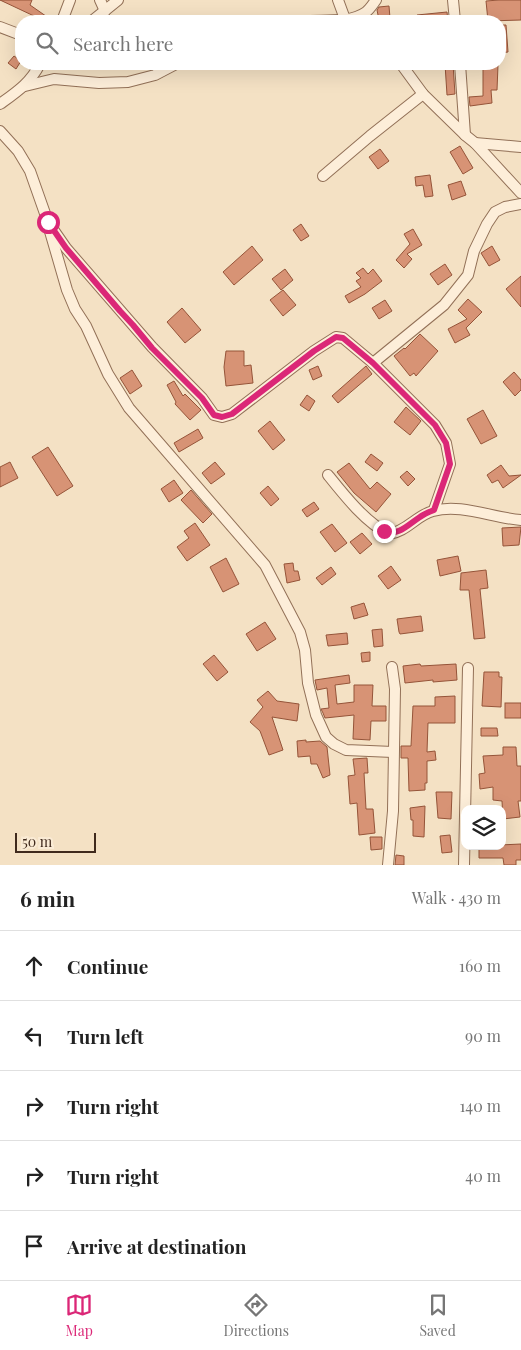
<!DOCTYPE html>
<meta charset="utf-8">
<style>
:root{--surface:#fff;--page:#f6f6f6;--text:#222;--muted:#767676;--line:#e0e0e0;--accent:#db2777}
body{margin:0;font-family:"Playfair Display",serif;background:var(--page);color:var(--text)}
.controls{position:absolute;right:15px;bottom:15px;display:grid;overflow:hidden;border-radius:10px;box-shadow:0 5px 20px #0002}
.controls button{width:45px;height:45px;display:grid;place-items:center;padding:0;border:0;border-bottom:1px solid var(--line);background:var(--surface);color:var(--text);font:25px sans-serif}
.scale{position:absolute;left:15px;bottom:12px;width:81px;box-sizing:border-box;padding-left:5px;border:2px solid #402a1d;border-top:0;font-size:14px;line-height:18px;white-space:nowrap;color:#402a1d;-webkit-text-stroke:4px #faebd5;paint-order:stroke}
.stop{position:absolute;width:15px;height:15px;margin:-11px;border:4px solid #db2777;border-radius:50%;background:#fff}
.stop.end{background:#db2777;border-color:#fff;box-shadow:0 1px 5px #0008}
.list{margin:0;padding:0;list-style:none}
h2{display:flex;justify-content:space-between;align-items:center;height:65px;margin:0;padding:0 20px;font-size:21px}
h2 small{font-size:16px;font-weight:400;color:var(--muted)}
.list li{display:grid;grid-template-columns:32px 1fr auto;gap:15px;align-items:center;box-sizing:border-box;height:70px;padding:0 20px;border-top:1px solid var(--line)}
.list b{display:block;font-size:19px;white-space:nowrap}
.list em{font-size:16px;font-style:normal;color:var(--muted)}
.icon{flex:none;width:28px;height:28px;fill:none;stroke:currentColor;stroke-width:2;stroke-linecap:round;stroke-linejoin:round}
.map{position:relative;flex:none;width:521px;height:865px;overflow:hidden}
.search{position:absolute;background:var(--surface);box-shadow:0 5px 20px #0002;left:15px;right:15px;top:15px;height:55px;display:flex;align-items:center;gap:12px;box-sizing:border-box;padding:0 18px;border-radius:20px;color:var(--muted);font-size:19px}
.sheet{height:415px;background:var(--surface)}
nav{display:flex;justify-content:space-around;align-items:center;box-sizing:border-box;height:70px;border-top:1px solid var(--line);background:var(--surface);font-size:14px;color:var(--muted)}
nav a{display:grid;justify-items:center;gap:2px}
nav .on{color:var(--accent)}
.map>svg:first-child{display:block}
.building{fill:#d79375;stroke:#955439}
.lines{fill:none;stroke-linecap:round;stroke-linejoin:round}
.minor-casing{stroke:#927057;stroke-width:12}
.minor{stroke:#fdeed9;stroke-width:10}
.route{stroke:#db2777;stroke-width:6}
</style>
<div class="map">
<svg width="521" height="865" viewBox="0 0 521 865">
<rect width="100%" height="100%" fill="#f4e1c4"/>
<g class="building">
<polygon points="0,0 32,0 30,5 53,21 30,21 34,16"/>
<polygon points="499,0 521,0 521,20 488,21 486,1"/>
<polygon points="389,6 390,18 379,20 377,10 379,7"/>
<polygon points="447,12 448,21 417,21 417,15"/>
<polygon points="500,25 506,25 508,52 500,53"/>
<polygon points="14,56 21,61 16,69 8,63"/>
<polygon points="445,64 453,64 455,94 447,95"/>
<polygon points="483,65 498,65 497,90 491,90 492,103 470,106 469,97 483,96"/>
<polygon points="460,146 473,168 463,174 450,152"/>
<polygon points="380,149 389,161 378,169 369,157"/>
<polygon points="430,175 433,196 425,197 423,185 416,186 415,177"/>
<polygon points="461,181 466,195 452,200 448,185"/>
<polygon points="301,224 309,236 301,241 293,230"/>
<polygon points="413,229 422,245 407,254 412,259 404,268 396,260 410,244 404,234"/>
<polygon points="252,246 263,260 234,285 223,272"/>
<polygon points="492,246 500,260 489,266 481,253"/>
<polygon points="445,264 452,275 438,285 430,274"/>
<polygon points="363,268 368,274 373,269 382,281 365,294 349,303 345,296 361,287 356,281 361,278 356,273"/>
<polygon points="285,269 293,280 281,290 272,279"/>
<polygon points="521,276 521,307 506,289"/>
<polygon points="283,290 296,305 283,316 270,300"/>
<polygon points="468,299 482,312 466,328 470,335 455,343 448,329 467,319 458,310"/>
<polygon points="385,300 392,311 379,319 372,308"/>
<polygon points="182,308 201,330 185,343 167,322"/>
<polygon points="420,334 438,351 416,376 414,373 410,376 394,356 404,348 405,349"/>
<polygon points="226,351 244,351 244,366 251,365 253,383 226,386 224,367"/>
<polygon points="318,366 322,376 313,380 309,370"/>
<polygon points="366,366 372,374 338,403 332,396"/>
<polygon points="132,370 142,386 130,394 120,378"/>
<polygon points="514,372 521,380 521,390 515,396 503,382"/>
<polygon points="174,381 183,396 185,394 201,410 190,420 175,404 176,402 167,385"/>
<polygon points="307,395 315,401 309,411 300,405"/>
<polygon points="406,407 421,421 410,435 394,422"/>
<polygon points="483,410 497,436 481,444 467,419"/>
<polygon points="270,421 285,440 273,450 258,431"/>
<polygon points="198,429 203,438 179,452 174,443"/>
<polygon points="48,447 73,486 57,496 32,457"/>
<polygon points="371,454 383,463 377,471 365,462"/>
<polygon points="10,462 18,478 0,487 0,467"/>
<polygon points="215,462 225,474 211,484 202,473"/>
<polygon points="349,463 370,489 377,482 391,494 376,512 354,493 337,472"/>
<polygon points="501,465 509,476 521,475 503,488 498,480 492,483 487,475"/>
<polygon points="407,471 415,479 408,486 400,477"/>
<polygon points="174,480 183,493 169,502 161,489"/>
<polygon points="268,486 279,499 271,506 260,493"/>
<polygon points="191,490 212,514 203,523 181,500"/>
<polygon points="314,502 319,509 307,517 302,510"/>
<polygon points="195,523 210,545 187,561 177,547 189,538 184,531"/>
<polygon points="332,524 347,543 335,552 320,532"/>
<polygon points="521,527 519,545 503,546 502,528"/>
<polygon points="362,533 372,544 360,554 350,542"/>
<polygon points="458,556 461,571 440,576 437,560"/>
<polygon points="226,558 239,584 223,592 210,567"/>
<polygon points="293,563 294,571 298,571 300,580 287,583 284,564"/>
<polygon points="391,566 401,580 388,589 378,576"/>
<polygon points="331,567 336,574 322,585 316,578"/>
<polygon points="486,570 488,588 480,589 485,638 474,639 469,590 460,590 461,573"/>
<polygon points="364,603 368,615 354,619 351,607"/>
<polygon points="421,616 423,631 400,634 399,632 397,619"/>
<polygon points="265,622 276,639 257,651 246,634"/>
<polygon points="382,629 383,646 374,647 372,630"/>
<polygon points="347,633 348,644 328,646 326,635"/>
<polygon points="370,652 370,661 362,662 361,653"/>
<polygon points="214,655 228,672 217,681 203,664"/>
<polygon points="420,664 421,666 456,664 457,680 433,682 433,680 405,683 403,666"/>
<polygon points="484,672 499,672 499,677 502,677 501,707 482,706"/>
<polygon points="349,675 350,683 335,685 337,704 354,702 354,685 373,685 372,706 386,706 386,721 371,721 370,740 353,739 354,715 325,718 323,713 321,709 329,708 327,688 317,690 315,680"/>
<polygon points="268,691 277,701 299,704 297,721 272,717 283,750 269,755 260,731 250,722 263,707 257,700"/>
<polygon points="455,696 455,723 428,723 427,752 435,751 436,760 427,761 427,783 425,783 425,790 409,791 408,758 401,758 401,746 411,746 413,706 435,706 435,697"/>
<rect x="505" y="703" width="16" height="15"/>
<polygon points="481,728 497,728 498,736 481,736"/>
<polygon points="306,740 306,742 320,741 327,747 330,775 323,778 317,764 311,764 310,756 298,757 297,741"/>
<polygon points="503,747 516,747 517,766 521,766 521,801 518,801 520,817 503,819 502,801 493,800 493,787 480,789 479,774 485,773 483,756 503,755"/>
<polygon points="367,758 368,773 364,773 366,809 373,809 375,833 359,835 357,803 350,804 348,776 355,775 353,759"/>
<polygon points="436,792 452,792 451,819 438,818"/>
<polygon points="425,806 424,837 413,836 413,820 411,820 410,808"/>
<polygon points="450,835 452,852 442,853 440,836"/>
<polygon points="370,837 382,837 382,849 371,850"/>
<polygon points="521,844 521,860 516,860 516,865 504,865 503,858 479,858 479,846"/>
<polygon points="396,855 404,856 404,865 395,865"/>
</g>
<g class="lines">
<defs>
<g id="minor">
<polyline points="100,0 105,11"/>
<polyline points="338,0 345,19"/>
<polyline points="453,0 455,21"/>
<polyline points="62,21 70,0"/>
<polyline points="92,21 118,0"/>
<path d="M308,21C325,20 351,23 366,12C370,9 373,4 376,0"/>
<polyline points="0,27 21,35"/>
<polyline points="401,64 423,94 465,135 475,143 521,193"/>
<polyline points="460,64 465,135"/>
<polyline points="25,86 54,79 99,83 128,82 155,75 176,64"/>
<path d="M0,104C18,91 30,83 40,64"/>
<polyline points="0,131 18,151 30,171 48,222 66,248 152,347 202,398 214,415 222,417 232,414 314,351 336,337 343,338 373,363 435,425 446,443 450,464 434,510"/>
<polyline points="475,143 521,147"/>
<polyline points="323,176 370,136 423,94"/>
<polyline points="49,228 67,290 75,309 86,326 108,374 129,408 265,565 300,632 305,650 308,683 316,715 326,737 334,744 346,750 393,752"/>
<polyline points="373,363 444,305 468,275 474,251 487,224 495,212 505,207 521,204"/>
<path d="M328,475C344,495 366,523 389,534C406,532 417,515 433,511C460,503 493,518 521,520"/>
<polyline points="388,865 393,811 395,689 392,667"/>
<polyline points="464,865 468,668"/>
</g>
</defs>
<use href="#minor" class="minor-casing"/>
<use href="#minor" class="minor"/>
</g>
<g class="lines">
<path class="route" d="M48,222L66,248L120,311L133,325L152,348L202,398L214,415L222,417L232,414L314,351L336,337L343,338L373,363L435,425L446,443L450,464L434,510C429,512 424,514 420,517C409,524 398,537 384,531"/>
</g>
</svg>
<div class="controls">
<button><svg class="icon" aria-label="layers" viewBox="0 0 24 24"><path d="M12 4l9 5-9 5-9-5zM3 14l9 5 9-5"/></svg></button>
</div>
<div class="scale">50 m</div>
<div class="stop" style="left:48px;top:222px"></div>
<div class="stop end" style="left:384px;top:531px"></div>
<div class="search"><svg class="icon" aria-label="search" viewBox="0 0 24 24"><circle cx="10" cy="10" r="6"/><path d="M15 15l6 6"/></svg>Search here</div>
</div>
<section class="sheet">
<h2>6 min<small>Walk · 430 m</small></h2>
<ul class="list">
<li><svg class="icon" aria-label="ahead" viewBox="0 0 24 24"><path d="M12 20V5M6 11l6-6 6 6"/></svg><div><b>Continue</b></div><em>160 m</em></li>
<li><svg class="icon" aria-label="left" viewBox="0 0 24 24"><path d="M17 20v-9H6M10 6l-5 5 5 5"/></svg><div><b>Turn left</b></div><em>90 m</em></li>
<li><svg class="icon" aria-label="right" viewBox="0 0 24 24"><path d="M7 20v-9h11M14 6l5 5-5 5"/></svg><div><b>Turn right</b></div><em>140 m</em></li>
<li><svg class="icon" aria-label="right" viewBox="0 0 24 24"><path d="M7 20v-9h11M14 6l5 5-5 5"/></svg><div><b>Turn right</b></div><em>40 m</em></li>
<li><svg class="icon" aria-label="arrive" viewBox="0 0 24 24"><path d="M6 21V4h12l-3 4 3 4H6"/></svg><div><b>Arrive at destination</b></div></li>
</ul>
</section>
<nav>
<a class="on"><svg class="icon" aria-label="map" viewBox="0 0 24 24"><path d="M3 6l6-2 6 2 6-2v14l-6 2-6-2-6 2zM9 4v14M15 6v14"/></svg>Map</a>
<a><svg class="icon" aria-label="directions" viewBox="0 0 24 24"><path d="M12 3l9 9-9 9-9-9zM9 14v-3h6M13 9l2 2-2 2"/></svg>Directions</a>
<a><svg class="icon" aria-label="saved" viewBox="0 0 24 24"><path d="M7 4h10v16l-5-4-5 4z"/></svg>Saved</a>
</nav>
